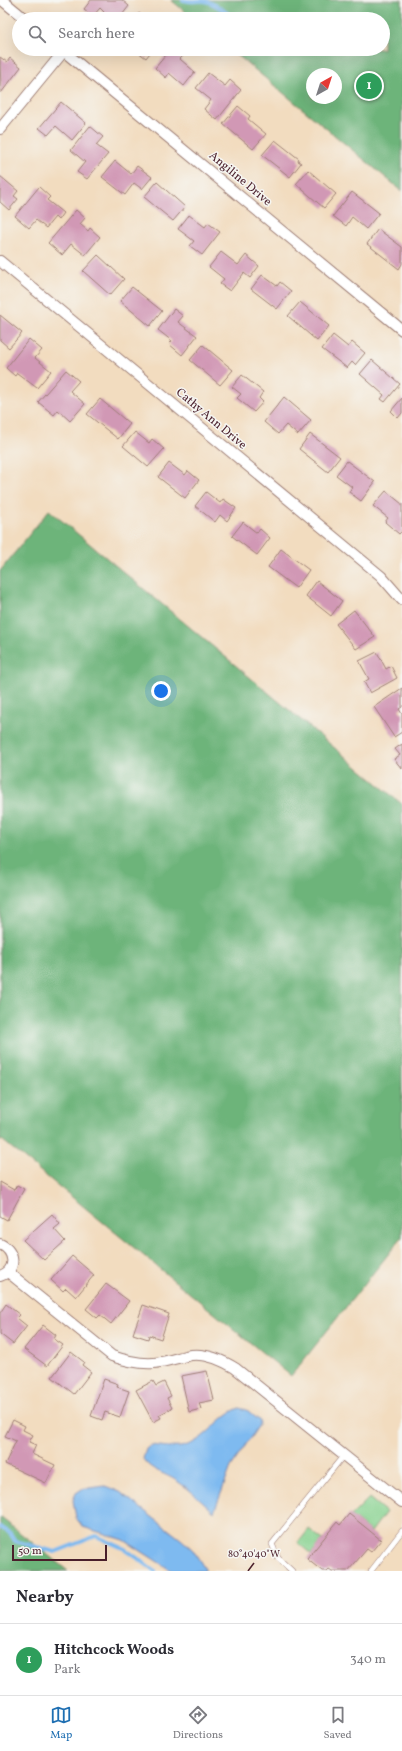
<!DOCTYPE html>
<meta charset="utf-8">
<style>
:root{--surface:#fff;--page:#f2f2f3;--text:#2b2b33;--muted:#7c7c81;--line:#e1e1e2;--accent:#1f6fb2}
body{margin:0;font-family:Vollkorn,serif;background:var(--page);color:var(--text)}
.compass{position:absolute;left:306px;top:68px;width:36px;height:36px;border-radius:50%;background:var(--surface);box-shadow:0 4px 16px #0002;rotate:39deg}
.scale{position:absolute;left:12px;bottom:10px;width:95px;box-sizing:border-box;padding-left:4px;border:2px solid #4a1f2b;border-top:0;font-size:11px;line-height:14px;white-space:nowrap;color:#4a1f2b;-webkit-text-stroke:3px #f6f6f2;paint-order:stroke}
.you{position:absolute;left:161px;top:691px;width:14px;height:14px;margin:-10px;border:3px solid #fff;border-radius:50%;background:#1a73e8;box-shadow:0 0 0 6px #1a73e833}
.badge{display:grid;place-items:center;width:26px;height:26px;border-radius:50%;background:var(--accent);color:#fff;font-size:13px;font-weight:700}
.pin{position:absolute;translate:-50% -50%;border:2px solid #fff;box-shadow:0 1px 4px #0006}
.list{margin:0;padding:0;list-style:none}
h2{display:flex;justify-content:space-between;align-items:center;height:52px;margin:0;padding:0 16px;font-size:17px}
h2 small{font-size:13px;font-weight:400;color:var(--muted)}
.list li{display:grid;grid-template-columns:26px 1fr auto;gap:12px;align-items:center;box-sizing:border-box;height:72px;padding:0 16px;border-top:1px solid var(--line)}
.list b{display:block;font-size:15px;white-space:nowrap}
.list p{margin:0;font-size:13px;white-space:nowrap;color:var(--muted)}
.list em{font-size:13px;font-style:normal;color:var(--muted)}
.icon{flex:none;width:22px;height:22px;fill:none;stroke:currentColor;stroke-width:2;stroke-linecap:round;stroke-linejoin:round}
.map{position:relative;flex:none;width:402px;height:1571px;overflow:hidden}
.search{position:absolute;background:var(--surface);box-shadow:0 4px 16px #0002;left:12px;right:12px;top:12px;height:44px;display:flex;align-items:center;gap:10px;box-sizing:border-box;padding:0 14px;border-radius:22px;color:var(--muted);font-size:15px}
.sheet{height:124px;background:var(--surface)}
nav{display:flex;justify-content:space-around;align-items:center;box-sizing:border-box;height:56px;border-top:1px solid var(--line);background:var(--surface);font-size:11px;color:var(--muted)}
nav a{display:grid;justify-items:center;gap:2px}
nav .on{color:var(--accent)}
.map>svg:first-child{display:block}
.green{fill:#87d28f;stroke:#68785d}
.forest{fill:#6db47a;stroke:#5c6a52;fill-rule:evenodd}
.water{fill:#7ebaf0;stroke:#646c8e}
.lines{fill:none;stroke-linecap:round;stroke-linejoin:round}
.stream{stroke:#7ebaf0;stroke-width:4}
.building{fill:#d198b5}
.lane-casing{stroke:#9e7e75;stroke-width:6}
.street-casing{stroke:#9e7e75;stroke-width:12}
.lane{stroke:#fff;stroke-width:5}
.street{stroke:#fff;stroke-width:10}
.ticks{fill:none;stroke:#4a1f2b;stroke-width:1.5}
.labels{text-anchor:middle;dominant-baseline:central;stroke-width:3;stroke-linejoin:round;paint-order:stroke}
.street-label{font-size:12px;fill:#4a1f2b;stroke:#f6f6f2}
.ticks-label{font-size:10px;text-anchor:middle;fill:#4a1f2b;stroke:#f6f6f2;stroke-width:3;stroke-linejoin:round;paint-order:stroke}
</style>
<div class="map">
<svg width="402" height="1571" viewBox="0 0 402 1571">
<rect width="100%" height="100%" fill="#f6f6f2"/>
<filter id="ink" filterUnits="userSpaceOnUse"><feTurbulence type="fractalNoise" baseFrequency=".025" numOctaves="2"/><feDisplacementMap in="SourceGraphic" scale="8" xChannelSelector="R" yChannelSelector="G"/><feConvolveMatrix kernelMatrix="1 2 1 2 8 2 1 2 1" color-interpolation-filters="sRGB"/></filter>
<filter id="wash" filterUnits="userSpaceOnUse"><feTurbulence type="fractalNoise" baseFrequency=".012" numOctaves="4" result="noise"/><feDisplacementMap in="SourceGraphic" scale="16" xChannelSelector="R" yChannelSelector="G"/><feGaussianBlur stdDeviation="0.9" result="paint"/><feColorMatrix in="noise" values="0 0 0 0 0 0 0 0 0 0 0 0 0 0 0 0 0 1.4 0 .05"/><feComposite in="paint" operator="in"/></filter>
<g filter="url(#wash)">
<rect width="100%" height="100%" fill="#f2dcbf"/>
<g class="green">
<polygon points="369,1498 386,1512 371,1532 351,1516"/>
<polygon points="309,1529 323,1540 311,1554 298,1543"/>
</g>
<g class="forest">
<path d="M171,0H402V191L230,49H383V19H194ZM312,74H336V98H312Z"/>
<polygon points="49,510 402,804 402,1237 291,1376 2,1140 0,1142 0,571"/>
<polygon points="0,1517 68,1571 0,1571"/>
</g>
<g class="water">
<path d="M239,1408L247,1410L260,1421L259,1425L231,1467L214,1512C202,1501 191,1490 177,1481C165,1473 151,1471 143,1459L146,1449L151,1445C162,1446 175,1449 185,1446C207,1440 218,1416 239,1408Z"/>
<polygon points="105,1486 120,1492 182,1540 193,1550 205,1569 205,1571 172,1571 124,1540 83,1527 76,1518 73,1500 76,1493 82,1489"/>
</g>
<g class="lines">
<g class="stream">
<path d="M183,0C191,3 197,0 205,1C216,3 226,13 236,19"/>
<polyline points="0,1527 10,1533 15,1541 55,1552 96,1536 125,1549 155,1571"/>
</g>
</g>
<g id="blocks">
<g class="building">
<polygon points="91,0 122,0 129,6 119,19 98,19 104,12 100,8 93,16 84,9"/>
<polygon points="139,13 146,19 135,19"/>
<polygon points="134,49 153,49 146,58"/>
<polygon points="171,49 178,49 185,54 180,59 195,72 184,86 169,73 166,78 155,68"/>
<polygon points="0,57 7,62 10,58 21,67 1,93"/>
<polygon points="208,73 225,86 230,80 241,90 217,120 204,109 211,100 196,88"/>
<polygon points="61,102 86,123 72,140 56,126 48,135 39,128"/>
<polygon points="238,106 250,116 248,119 266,134 253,149 223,124"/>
<polygon points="90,126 103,137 96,145 108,154 87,179 77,172 85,162 71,150"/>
<polygon points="275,140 299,159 298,161 301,163 290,177 262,155"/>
<polygon points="115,161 131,174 137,166 152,177 142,189 134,183 125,195 102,177"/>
<polygon points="308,170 336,194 324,208 296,184"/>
<polygon points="0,176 18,191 14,196 18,199 9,210 0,202"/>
<polygon points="157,182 185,207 173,221 144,197"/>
<polygon points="39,187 50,197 47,200 63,213 58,220 55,217 46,228 36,220 29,228 15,216"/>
<polygon points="352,192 379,213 366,229 352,217 346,226 333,216"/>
<polygon points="76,210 85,218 80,224 88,231 90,228 100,237 85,255 71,244 62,255 48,243"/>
<polygon points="189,215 205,227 208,223 220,232 202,255 190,246 194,241 178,229"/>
<polygon points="378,229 402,247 402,264 399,269 367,244"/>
<polygon points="221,252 238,265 246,255 259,266 250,278 244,273 230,291 220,284 224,279 209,267"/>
<polygon points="98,255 124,279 110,295 83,271"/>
<polygon points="262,275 277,286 280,282 291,291 277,309 251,289"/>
<polygon points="132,287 162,311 150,326 120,301"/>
<polygon points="300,302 329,326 317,341 288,316"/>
<polygon points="174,309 183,316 178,322 197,336 182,355 169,344 172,341 158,330"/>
<polygon points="0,315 22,333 9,348 0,340"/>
<polygon points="333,335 348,347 352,342 365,353 355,365 352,362 347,368 322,349"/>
<polygon points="29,339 42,350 35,358 51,371 37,388 17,373 15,376 6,368"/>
<polygon points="203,345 233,370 220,385 190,360"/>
<polygon points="372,360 400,384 385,402 381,399 384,395 360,374"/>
<polygon points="66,370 79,381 70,391 85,404 70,421 58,410 54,415 38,402"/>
<polygon points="242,375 263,392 259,398 263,402 254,412 237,398 241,394 232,387"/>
<polygon points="284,397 311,420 298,435 286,425 278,434 264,422"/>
<polygon points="402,398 402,413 398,418 391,411"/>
<polygon points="100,399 130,424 118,439 87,414"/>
<polygon points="135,432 149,443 152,439 164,449 148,467 123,446"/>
<polygon points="310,434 340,457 328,472 299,449"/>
<polygon points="347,461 375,482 361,501 349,492 352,487 336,475"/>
<polygon points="169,463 185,475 188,471 199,480 185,498 158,477"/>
<polygon points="386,491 402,504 402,531 399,534 385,522 388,518 373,506"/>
<polygon points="206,492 220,503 223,499 236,508 227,521 220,515 215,522 195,506"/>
<polygon points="243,522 257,533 260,529 270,538 257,555 232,536"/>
<polygon points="281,549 309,570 296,588 268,567"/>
<polygon points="317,581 342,601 331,616 306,596"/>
<polygon points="354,610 375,637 356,649 336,624"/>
<polygon points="377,652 386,669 391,666 397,678 370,693 364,682 369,679 359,661"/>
<polygon points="402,688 402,707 399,709 402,714 402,732 394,737 374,707"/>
<polygon points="402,744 402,769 394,759 400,755 395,749"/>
<polygon points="0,1182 14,1190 17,1185 24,1189 7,1220 0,1216"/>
<polygon points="52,1214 60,1224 54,1229 65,1241 44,1260 23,1240"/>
<polygon points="72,1256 94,1275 76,1297 66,1288 63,1291 51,1280"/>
<polygon points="106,1284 129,1301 111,1324 100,1315 97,1318 86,1309"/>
<polygon points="6,1304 20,1315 17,1318 27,1326 13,1344 0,1334 0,1313"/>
<polygon points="143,1305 169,1314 161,1339 149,1335 148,1339 133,1334"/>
<polygon points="43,1325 56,1335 54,1339 63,1345 47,1366 24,1349"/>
<polygon points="71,1352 84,1362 82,1365 91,1372 74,1394 52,1377"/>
<polygon points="207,1371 214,1400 199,1403 201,1409 189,1412 181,1376"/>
<polygon points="104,1379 118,1384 117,1387 129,1391 120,1417 105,1412 102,1420 91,1416"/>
<polygon points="153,1381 156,1386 164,1382 171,1396 167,1398 172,1408 159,1415 161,1418 153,1422 136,1390"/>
<polygon points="13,1420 25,1426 23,1430 33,1435 29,1442 36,1445 32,1454 55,1465 46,1483 5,1464 16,1441 5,1436"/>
<polygon points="349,1514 381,1540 371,1552 367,1549 348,1571 332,1571 329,1569 327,1571 322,1571 307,1559 337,1522 340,1525"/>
</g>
</g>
</g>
<g filter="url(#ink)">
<use href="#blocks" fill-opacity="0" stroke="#9e7e75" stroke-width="1"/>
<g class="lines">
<defs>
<g id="lane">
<polyline points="292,1571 278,1558 272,1544 344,1455"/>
<polyline points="371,1571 402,1531"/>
</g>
<g id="street">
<polyline points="2,0 25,19"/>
<polyline points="61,49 402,330"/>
<polyline points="0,129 64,51"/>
<polyline points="0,261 381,576 402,600"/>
<path d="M0,1244C15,1251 18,1270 0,1276"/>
<path d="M8,1272L112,1356C126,1361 139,1364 154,1363C167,1362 179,1357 191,1355C207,1353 222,1360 235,1368L402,1502"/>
</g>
</defs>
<use href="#lane" class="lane-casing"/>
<use href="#street" class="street-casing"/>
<use href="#lane" class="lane"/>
<use href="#street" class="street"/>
</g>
</g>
<path class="ticks" d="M248,1571L254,1563"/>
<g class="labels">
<g class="street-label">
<text transform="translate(240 179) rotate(40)">Angiline Drive</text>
<text transform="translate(211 419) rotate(40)">Cathy Ann Drive</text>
</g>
</g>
<g class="ticks-label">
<text x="254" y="1557">80°40'40"W</text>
</g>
</svg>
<svg class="compass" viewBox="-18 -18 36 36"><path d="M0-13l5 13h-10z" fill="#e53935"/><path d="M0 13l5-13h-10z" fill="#7c7c81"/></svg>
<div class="scale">50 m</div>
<div class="you"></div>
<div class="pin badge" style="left:369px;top:86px;background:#2e9e5b">1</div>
<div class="search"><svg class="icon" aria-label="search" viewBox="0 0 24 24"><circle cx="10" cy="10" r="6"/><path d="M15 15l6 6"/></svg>Search here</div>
</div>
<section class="sheet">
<h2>Nearby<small></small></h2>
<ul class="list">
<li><span class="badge" style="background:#2e9e5b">1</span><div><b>Hitchcock Woods</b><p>Park</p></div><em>340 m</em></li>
</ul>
</section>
<nav>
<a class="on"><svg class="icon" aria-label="map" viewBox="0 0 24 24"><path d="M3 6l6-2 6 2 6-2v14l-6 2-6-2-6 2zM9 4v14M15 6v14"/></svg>Map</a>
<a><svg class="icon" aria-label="directions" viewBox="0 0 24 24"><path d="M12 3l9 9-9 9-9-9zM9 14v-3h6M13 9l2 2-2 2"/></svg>Directions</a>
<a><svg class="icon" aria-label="saved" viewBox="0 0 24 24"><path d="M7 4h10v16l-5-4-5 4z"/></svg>Saved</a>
</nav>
